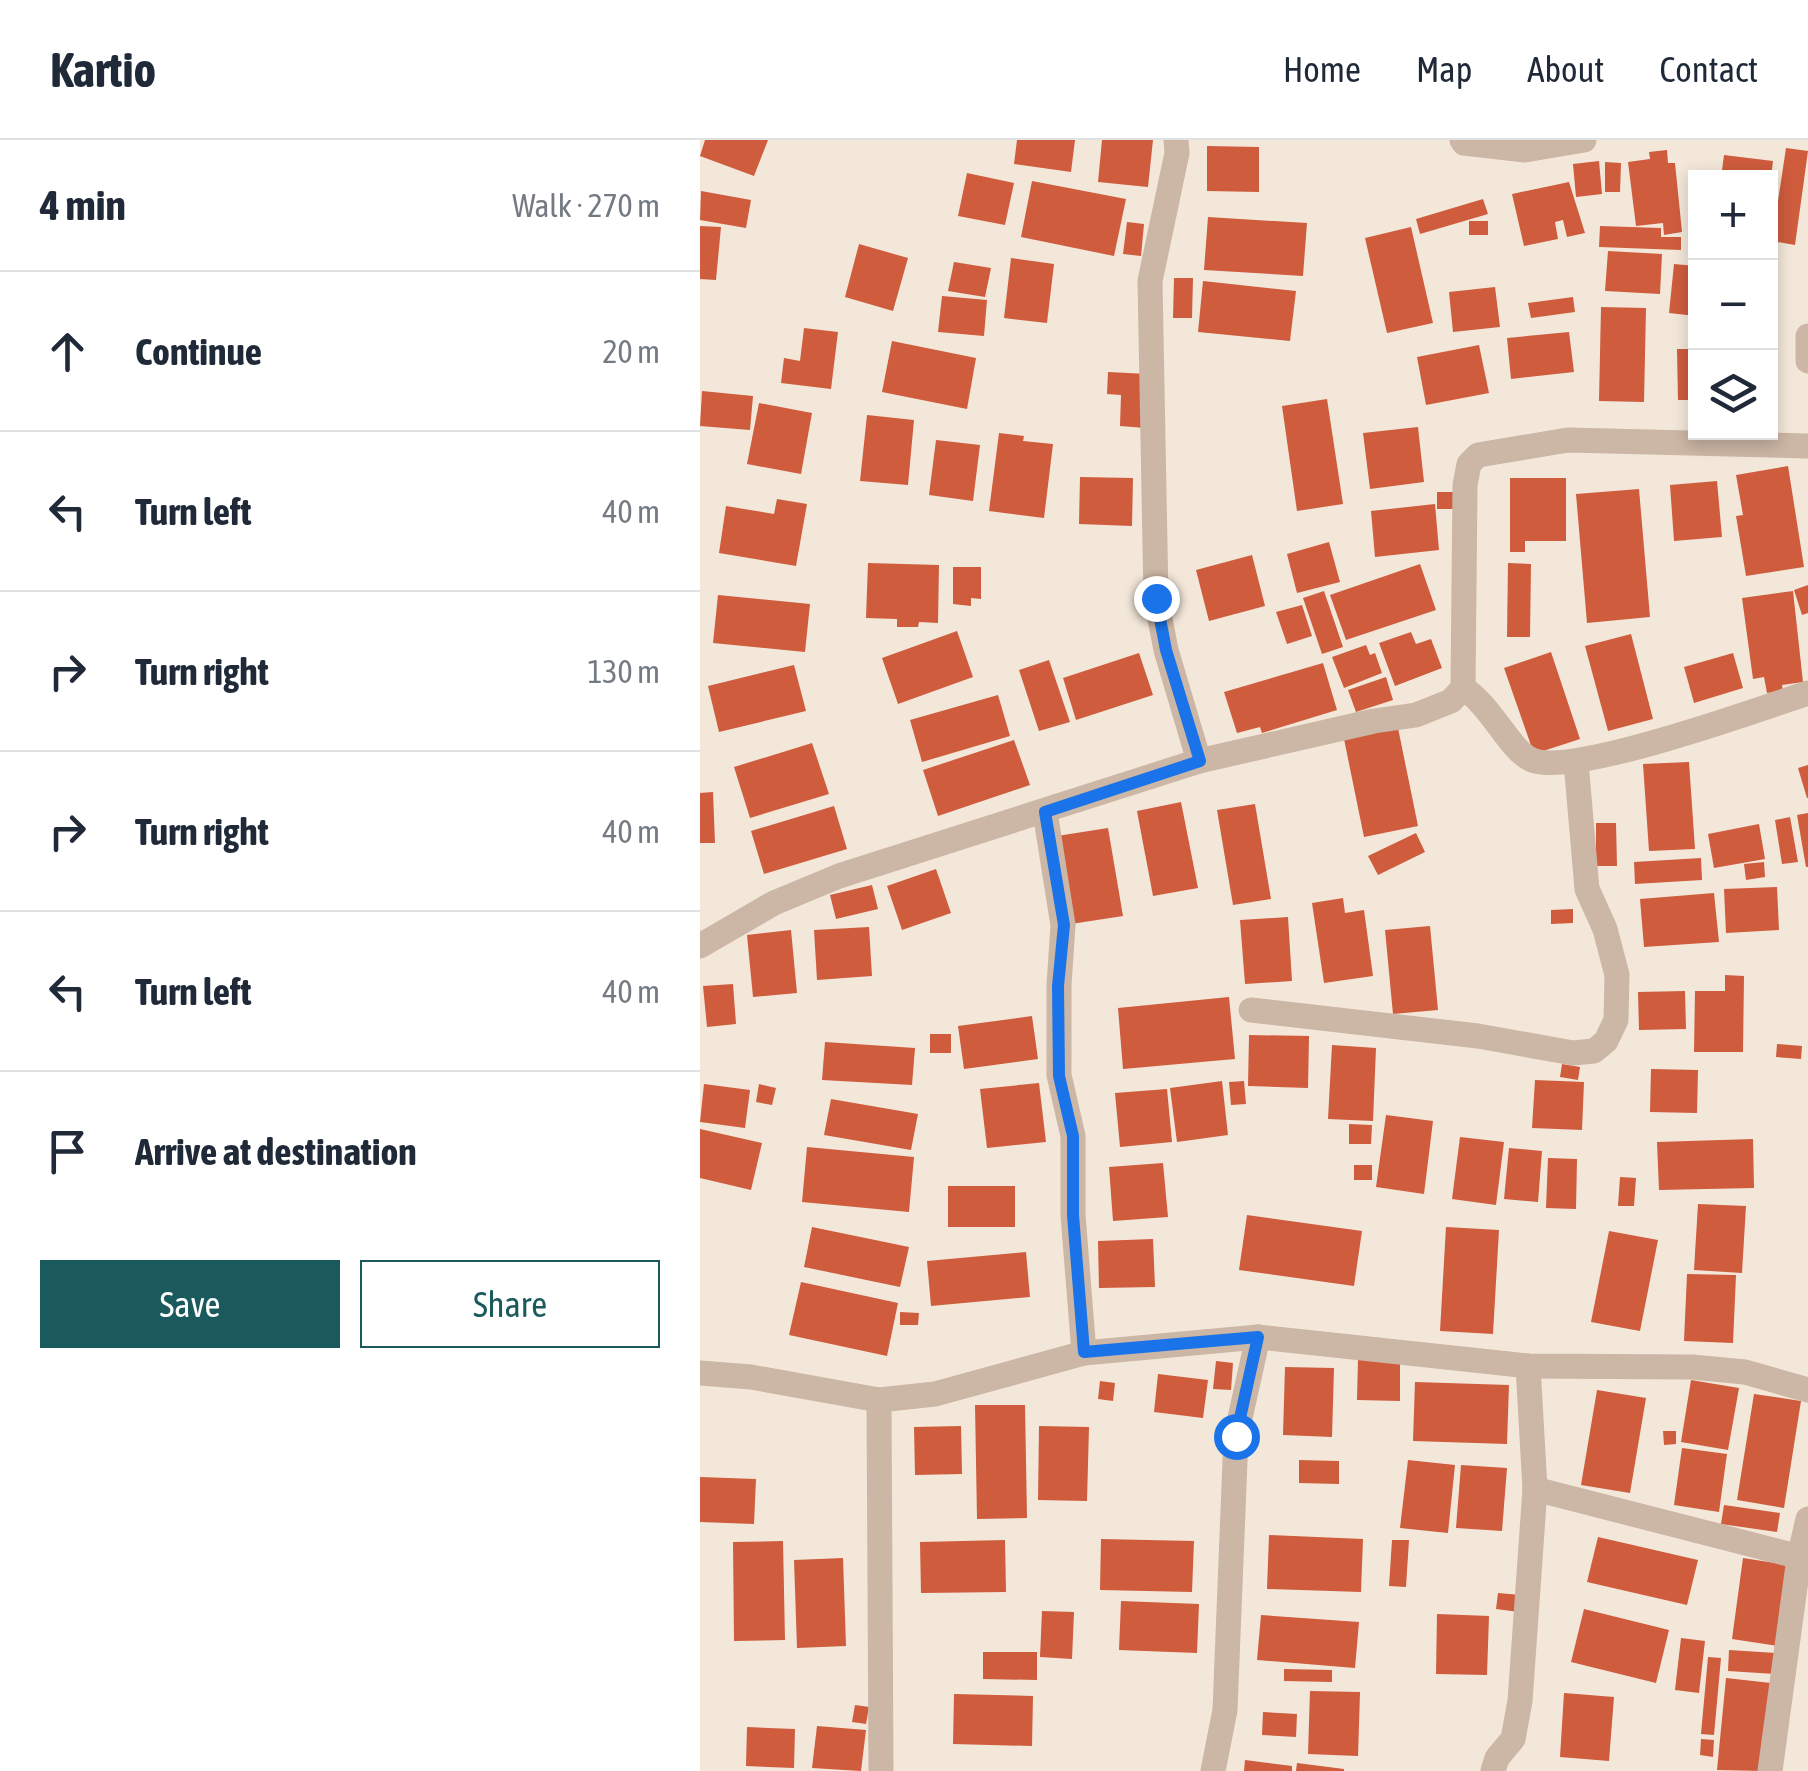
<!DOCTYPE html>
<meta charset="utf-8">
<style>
:root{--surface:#fff;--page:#f6f6f7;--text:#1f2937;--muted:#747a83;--line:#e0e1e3;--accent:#1a5a5c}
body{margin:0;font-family:"Asap Condensed",sans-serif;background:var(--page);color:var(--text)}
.controls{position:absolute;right:30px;top:30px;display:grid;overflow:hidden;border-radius:0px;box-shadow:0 5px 15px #0003}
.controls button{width:90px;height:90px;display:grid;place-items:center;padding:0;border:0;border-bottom:2px solid var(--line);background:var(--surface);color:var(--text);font:50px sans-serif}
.stop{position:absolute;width:30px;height:30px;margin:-22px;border:8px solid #1a73e8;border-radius:50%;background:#fff}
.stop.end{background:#1a73e8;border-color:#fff;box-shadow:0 2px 10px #0008}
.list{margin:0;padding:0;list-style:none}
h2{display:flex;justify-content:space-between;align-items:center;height:130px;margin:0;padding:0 40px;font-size:42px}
h2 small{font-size:32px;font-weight:400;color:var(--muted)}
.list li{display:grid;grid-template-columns:65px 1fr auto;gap:30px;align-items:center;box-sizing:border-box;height:160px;padding:0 40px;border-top:2px solid var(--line)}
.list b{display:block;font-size:38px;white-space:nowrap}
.list em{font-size:32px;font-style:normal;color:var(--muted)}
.actions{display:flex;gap:20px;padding:30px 40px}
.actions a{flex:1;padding:22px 0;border:2px solid var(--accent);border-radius:0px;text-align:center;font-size:35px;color:var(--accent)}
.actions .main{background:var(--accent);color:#fff}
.icon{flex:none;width:55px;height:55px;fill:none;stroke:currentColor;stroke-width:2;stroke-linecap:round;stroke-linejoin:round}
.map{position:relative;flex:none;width:1108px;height:1631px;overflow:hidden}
header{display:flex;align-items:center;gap:60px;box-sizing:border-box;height:140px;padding:0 50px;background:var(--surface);border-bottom:2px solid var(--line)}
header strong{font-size:48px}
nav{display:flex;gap:55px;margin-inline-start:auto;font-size:35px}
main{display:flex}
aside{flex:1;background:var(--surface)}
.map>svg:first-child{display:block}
.building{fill:#ce5c3d}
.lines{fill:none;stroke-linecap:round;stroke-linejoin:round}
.street{stroke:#ccb6a5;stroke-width:25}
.route{stroke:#1a73e8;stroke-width:12}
</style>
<header>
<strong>Kartio</strong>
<nav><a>Home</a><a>Map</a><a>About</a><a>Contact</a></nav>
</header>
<main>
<aside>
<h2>4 min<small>Walk · 270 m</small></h2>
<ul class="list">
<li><svg class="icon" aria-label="ahead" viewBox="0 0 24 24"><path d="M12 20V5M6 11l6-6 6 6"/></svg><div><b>Continue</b></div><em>20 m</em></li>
<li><svg class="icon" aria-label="left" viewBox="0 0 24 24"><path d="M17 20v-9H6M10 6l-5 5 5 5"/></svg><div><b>Turn left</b></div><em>40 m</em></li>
<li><svg class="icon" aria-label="right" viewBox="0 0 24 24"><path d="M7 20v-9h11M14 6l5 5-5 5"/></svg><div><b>Turn right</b></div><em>130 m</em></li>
<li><svg class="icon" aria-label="right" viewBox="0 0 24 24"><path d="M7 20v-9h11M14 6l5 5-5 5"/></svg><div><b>Turn right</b></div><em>40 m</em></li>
<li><svg class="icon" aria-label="left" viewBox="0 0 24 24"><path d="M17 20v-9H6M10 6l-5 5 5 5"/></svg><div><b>Turn left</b></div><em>40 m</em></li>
<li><svg class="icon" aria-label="arrive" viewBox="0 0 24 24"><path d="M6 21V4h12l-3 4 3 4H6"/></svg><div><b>Arrive at destination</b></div></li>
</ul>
<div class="actions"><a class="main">Save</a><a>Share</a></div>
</aside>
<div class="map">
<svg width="1108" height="1631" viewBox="0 0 1108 1631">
<rect width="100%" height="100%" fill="#f3e7da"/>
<g class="building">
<polygon points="5,0 68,0 54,36 0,16"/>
<polygon points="317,0 375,0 371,32 314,24"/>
<polygon points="402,0 453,0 448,47 398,42"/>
<polygon points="507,6 559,7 559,52 507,51"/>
<polygon points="1086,8 1108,11 1095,105 1072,101"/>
<polygon points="967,10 968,23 975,23 982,92 964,95 963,83 936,86 928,22 950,19 949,12"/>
<polygon points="1024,15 1073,21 1071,38 1021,38"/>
<polygon points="899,21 902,54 876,57 873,24"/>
<polygon points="905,22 921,23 920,52 905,52"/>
<polygon points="267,33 314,43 305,85 258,76"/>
<polygon points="332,41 426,59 414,116 321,97"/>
<polygon points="869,42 885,93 867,97 863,80 855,82 858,99 824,106 812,54"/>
<polygon points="1,51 51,60 46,88 0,80"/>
<polygon points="783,59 788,74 720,94 716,79"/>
<polygon points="508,77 607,83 603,136 504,130"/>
<rect x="769" y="81" width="19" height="14"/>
<polygon points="427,82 444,84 441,116 423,114"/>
<polygon points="0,86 21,87 16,140 0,139"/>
<polygon points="900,86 961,88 961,97 981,97 981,110 899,107"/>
<polygon points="711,87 733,183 687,193 665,98"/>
<polygon points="159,104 208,118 193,171 145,157"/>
<polygon points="908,111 962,114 960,154 905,151"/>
<polygon points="311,118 354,124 347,183 304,178"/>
<polygon points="254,122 291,128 285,157 248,151"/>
<polygon points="974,124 996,126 996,176 969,173"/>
<polygon points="474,138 493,138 492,178 473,178"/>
<polygon points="503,141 596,151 590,201 498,192"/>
<polygon points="795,147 800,187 753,192 749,152"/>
<polygon points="242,156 287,160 284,196 238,192"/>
<polygon points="873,157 875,172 831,178 828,163"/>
<polygon points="901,167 946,168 944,262 899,261"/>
<polygon points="104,188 138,192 131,249 81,243 84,218 100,221"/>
<polygon points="869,192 874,232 811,239 807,198"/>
<polygon points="192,201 276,218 267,269 182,252"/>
<polygon points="779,205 789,253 726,265 717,217"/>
<polygon points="977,209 996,209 996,260 978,260"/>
<polygon points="408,232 448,234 445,288 420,286 421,255 407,254"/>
<polygon points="2,251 53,256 50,290 0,286"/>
<polygon points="627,259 643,364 597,371 582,266"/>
<polygon points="59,263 112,273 101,334 47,324"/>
<polygon points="167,275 214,280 208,345 160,341"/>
<polygon points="718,287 724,342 670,349 663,293"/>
<polygon points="299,293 324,296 323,301 353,304 344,378 289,371"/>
<polygon points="236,300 280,305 273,361 229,355"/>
<polygon points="1088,326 1104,427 1046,436 1036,376 1043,375 1036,335"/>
<polygon points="380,337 433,338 432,386 379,384"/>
<polygon points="810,338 866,338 866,401 825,401 825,412 810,412"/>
<polygon points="1017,341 1022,397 974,401 970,345"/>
<polygon points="939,349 950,477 887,483 876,354"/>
<rect x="737" y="352" width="20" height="17"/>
<polygon points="77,359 107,364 96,426 19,413 26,366 74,374"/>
<polygon points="735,364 739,410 675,417 671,371"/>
<polygon points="629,402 640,442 597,453 587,414"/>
<polygon points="552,415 565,466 509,481 496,430"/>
<polygon points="168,423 239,425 238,483 219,482 218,487 197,487 197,479 166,478"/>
<polygon points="808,423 831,424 830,497 807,497"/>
<polygon points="720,424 736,470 646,500 630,455"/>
<polygon points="253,427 281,427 281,459 271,458 271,466 253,464"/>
<polygon points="1108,445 1108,473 1102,475 1094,450"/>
<polygon points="624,451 643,507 622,514 603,458"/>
<polygon points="1093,451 1103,542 1082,545 1083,551 1067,553 1064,537 1053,539 1042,458"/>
<polygon points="18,455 110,464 105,512 13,503"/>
<polygon points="602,465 612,496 587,504 576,472"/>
<polygon points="257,491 273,537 198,564 182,518"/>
<polygon points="711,492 716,504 731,499 742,528 695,546 679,503"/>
<polygon points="931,494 953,579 908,591 885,506"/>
<polygon points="666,505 670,515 675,513 682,533 644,548 632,517"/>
<polygon points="851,512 880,599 834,614 804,528"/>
<polygon points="439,513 453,555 376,580 363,538"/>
<polygon points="1033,513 1043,548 994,563 984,527"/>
<polygon points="349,520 370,582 339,591 319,530"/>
<polygon points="623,523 637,570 562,593 560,587 537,593 524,552"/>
<polygon points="94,525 106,571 19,592 8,546"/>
<polygon points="686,537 693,560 656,572 648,550"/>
<polygon points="298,555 310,596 222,622 210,580"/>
<polygon points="698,588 718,686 664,697 644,599"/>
<polygon points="314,600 330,645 238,676 223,630"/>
<polygon points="112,603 129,654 50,678 34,627"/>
<polygon points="989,622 995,709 949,711 943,624"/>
<polygon points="1108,625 1108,658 1107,658 1098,628"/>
<polygon points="13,652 15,703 0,703 0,653"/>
<polygon points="481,662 498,748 453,756 437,671"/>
<polygon points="555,664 571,759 533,765 517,670"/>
<polygon points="134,666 147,709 64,734 51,691"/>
<polygon points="1108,673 1108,727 1106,727 1097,675"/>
<polygon points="1090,677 1098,722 1082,724 1075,680"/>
<polygon points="896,683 916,683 917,726 896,726"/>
<polygon points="1059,684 1065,719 1014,728 1008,694"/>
<polygon points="408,688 423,776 371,784 357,696"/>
<polygon points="716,693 725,712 678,735 668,716"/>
<polygon points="1001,718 1002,740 935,744 934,722"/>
<polygon points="1064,722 1065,737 1046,740 1044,724"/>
<polygon points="236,729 251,773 202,790 187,746"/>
<polygon points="172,745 178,769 136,779 130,755"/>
<polygon points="1077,747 1079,790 1026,793 1024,749"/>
<polygon points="1014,753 1019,802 944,807 940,759"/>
<polygon points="643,758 645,773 664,770 673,836 624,843 612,763"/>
<polygon points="873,769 873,783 851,784 851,770"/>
<polygon points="588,777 592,841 545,844 540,780"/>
<polygon points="730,786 738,870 693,874 685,790"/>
<polygon points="169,787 172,836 117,840 114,790"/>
<polygon points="91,790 97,853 53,857 47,795"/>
<polygon points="1025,835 1044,836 1043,912 994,912 995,851 1025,851"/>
<polygon points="33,844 36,884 7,887 3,846"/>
<polygon points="985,851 986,889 939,890 938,852"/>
<polygon points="529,857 535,919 423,929 418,868"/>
<polygon points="332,876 338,919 264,929 258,886"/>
<rect x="230" y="894" width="21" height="19"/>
<polygon points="549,895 609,896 608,948 548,946"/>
<polygon points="125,902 215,908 212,945 122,940"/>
<polygon points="1077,904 1102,906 1101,919 1076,917"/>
<polygon points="632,905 676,908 673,981 628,979"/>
<polygon points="862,924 880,927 878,940 860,937"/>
<polygon points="951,929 998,930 997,973 950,972"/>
<polygon points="835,940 884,942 882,990 832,988"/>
<polygon points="522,941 528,995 477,1002 470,948"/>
<polygon points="544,941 546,964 531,965 529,942"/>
<polygon points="339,943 346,1002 287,1008 280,949"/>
<polygon points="4,944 50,950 45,988 0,982"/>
<polygon points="59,944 76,948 72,965 56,962"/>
<polygon points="467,949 472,1002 420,1007 415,953"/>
<polygon points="131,959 218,974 211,1010 124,995"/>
<polygon points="686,975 733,981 724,1054 676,1047"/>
<polygon points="649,984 672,985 671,1004 649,1004"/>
<polygon points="0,989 62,1003 51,1050 0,1038"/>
<polygon points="760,997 804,1002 796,1065 752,1059"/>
<polygon points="1053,999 1054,1048 959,1050 957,1002"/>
<polygon points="107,1007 214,1017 209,1072 102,1062"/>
<polygon points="809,1008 842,1011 838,1062 804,1059"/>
<polygon points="848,1018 877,1019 876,1069 846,1068"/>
<polygon points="463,1023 468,1077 413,1081 409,1027"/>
<rect x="654" y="1025" width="18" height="15"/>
<polygon points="920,1037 936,1038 934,1066 918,1066"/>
<rect x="248" y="1046" width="67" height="41"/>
<polygon points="998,1064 1046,1066 1042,1133 994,1130"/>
<polygon points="547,1075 662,1091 654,1146 539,1130"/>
<polygon points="112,1087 209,1107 200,1147 104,1127"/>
<polygon points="746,1087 799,1090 793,1194 740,1191"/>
<polygon points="909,1091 958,1100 940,1191 891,1182"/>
<polygon points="453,1099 455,1147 399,1148 398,1101"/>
<polygon points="326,1112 330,1157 231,1166 227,1121"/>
<polygon points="987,1134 1036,1135 1033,1203 984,1201"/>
<polygon points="101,1142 198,1163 187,1216 89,1195"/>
<polygon points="200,1172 219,1173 218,1185 200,1185"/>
<polygon points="658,1219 700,1220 700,1261 657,1260"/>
<polygon points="516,1221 533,1223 531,1250 513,1249"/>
<polygon points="585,1227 634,1228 632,1297 583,1295"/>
<polygon points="458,1234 508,1240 503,1278 454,1272"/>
<polygon points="991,1240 1039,1248 1028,1310 981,1302"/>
<polygon points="400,1241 415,1243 413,1261 398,1259"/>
<polygon points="715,1242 809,1245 807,1304 713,1301"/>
<polygon points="897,1250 946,1258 930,1353 881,1345"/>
<polygon points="1054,1254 1101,1261 1084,1368 1037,1360"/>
<polygon points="275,1265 325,1265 327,1378 277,1379"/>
<polygon points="261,1286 262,1334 215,1335 214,1287"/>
<polygon points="339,1286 389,1287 387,1361 338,1360"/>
<polygon points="963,1291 976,1291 976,1304 964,1305"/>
<polygon points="982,1308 1027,1314 1019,1372 974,1365"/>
<polygon points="599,1320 639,1321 639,1344 599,1343"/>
<polygon points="708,1320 755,1325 748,1393 700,1388"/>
<polygon points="761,1325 807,1328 802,1391 756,1388"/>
<polygon points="0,1337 56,1339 54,1384 0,1382"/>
<polygon points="1024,1365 1080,1373 1077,1392 1021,1384"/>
<polygon points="569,1395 663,1399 661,1452 567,1449"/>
<polygon points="898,1397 998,1420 987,1465 887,1442"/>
<polygon points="401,1399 494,1401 492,1452 400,1450"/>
<polygon points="305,1400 306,1452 221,1453 220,1402"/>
<polygon points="692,1400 709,1400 706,1447 689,1446"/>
<polygon points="83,1401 85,1500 34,1501 33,1402"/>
<polygon points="143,1418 146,1506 97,1508 94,1420"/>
<polygon points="1043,1418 1089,1425 1078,1506 1032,1499"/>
<polygon points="798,1453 821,1455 819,1472 796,1469"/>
<polygon points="421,1461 499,1464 497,1513 419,1510"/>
<polygon points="884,1469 969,1490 956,1543 871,1522"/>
<polygon points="342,1471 374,1472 372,1519 340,1517"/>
<polygon points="737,1474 789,1476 787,1535 736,1534"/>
<polygon points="561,1475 659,1482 655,1528 557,1520"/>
<polygon points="981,1498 1005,1501 999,1553 975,1550"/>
<polygon points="1029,1510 1076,1513 1075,1534 1028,1531"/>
<polygon points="283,1512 337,1512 337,1540 283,1539"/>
<polygon points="1008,1517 1021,1518 1014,1595 1001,1594"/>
<polygon points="584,1529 632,1530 632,1542 584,1541"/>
<polygon points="1026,1538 1071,1543 1063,1631 1017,1630"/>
<polygon points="610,1551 660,1552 658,1616 608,1614"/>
<polygon points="864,1553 914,1557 909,1621 860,1617"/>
<polygon points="254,1554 333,1556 332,1606 253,1604"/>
<polygon points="155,1565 169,1567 166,1584 152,1582"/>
<polygon points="563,1572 597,1574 596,1597 562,1595"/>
<polygon points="117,1586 166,1590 161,1631 112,1628"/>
<polygon points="47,1587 95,1589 94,1628 46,1626"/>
<polygon points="1001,1599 1014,1600 1013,1617 1000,1615"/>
<polygon points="545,1620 592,1626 592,1631 544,1631"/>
<polygon points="597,1623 644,1629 644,1631 596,1631"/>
</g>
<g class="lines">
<g class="street">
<polyline points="476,0 477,13 450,141 456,458 466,510 499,621"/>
<polyline points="762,0 764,3 825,10 884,0"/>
<polyline points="1108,196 1108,221"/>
<path d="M763,548C792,566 809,610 832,620C872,637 1059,569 1108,553"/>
<polyline points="345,672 363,785 359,845 359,935 373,996 373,1075 384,1213"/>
<polyline points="0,806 74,763 139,736 499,621 674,581 716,575 751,561 763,548 765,345 769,324 778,315 868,300 1108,306"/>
<polyline points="551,870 778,896 873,913 894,911 906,901 916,880 917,835 905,789 887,749 876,622"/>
<polyline points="0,1233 51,1237 179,1260 235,1254 384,1213 558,1197 828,1226 992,1227 1045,1232 1108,1250"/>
<polyline points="179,1260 181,1631"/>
<polyline points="835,1349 1108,1419"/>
<polyline points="513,1631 525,1570 536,1296 558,1197"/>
<polyline points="793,1631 797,1618 813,1599 820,1561 835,1349 828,1226"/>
<polyline points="1070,1631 1099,1418 1108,1379"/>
</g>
</g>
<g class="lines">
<polyline class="route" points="456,458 466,510 500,621 345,672 364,785 358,846 359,936 373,996 373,1075 384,1212 558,1197 536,1296"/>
</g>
</svg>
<div class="controls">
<button>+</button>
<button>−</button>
<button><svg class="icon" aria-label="layers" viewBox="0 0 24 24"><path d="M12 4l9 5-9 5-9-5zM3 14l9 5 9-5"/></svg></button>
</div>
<div class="stop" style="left:536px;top:1296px"></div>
<div class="stop end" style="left:456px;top:458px"></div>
</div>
</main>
